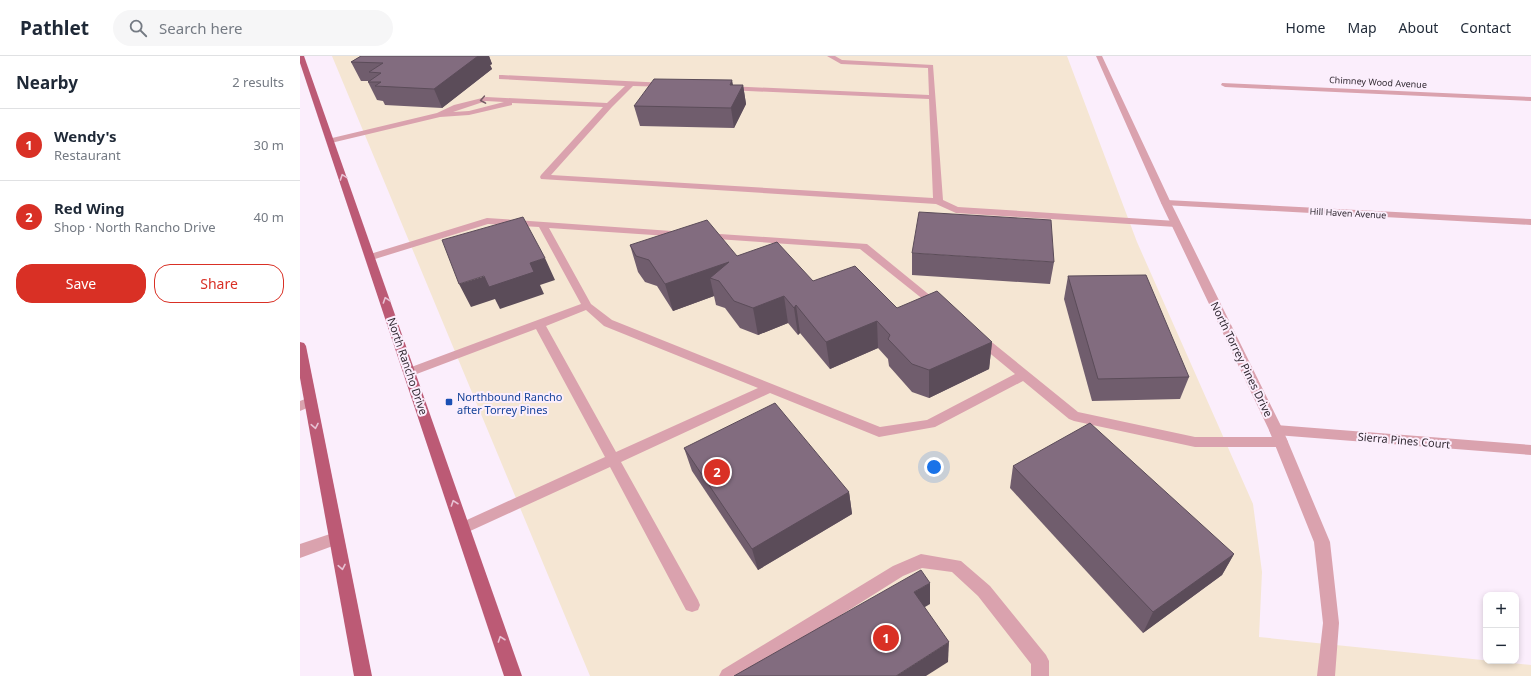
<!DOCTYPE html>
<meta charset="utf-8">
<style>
:root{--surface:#fff;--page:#f6f6f7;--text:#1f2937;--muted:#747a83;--line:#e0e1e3;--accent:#d93025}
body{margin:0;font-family:"Noto Sans",sans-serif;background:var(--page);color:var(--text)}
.controls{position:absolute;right:12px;bottom:12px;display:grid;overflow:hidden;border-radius:8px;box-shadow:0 2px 6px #0003}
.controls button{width:36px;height:36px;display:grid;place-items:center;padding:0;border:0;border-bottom:1px solid var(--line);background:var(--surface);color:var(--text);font:20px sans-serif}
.you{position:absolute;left:634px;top:411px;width:14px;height:14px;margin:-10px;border:3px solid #fff;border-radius:50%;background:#1a73e8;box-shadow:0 0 0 6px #1a73e833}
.badge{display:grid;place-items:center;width:26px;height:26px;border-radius:50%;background:var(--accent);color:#fff;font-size:13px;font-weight:700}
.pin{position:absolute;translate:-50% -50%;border:2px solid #fff;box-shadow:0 1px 4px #0006}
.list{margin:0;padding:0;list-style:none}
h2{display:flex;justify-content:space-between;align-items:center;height:52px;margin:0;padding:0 16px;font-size:17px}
h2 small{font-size:13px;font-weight:400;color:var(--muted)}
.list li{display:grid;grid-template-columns:26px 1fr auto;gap:12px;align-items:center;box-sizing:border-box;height:72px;padding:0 16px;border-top:1px solid var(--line)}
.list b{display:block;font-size:15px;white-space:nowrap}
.list p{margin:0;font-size:13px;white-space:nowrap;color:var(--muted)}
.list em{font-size:13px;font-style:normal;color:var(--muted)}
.actions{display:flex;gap:8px;padding:12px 16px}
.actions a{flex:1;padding:9px 0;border:1px solid var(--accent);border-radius:16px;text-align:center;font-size:14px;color:var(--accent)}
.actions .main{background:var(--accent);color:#fff}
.icon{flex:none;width:22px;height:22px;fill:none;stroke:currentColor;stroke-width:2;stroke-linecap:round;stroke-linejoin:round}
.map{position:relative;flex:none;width:1231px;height:620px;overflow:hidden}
header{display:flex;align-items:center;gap:24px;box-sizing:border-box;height:56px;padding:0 20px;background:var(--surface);border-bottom:1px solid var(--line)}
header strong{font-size:19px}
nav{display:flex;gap:22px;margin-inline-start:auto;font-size:14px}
.search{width:280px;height:36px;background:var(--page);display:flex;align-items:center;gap:10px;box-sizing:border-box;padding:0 14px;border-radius:22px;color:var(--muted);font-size:15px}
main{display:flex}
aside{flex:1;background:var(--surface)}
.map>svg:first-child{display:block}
.commercial{fill:#f5e6d3}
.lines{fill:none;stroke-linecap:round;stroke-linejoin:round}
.service{fill:#daa2ae;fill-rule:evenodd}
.minor{fill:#daa2ae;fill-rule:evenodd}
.tertiary{fill:#daa2ae;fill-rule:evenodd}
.primary{fill:#bc5a75;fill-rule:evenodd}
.wall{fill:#705d6d}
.shaded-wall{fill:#5b4c59}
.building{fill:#826c7f;stroke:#5b4c59}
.oneway{stroke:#755a64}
.oneway2{stroke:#e8c2d4}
.transit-dot{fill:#1a4fb4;stroke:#fbeefc;stroke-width:1.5}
.labels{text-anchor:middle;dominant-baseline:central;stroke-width:4;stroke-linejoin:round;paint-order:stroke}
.far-street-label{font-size:9px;fill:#322a33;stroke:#fbeefc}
.street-label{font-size:11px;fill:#322a33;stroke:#fbeefc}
.transit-label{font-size:11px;fill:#164399;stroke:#fbeefc;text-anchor:start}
</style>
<header>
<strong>Pathlet</strong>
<div class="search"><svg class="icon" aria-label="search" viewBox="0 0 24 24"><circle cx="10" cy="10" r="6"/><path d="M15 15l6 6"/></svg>Search here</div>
<nav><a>Home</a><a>Map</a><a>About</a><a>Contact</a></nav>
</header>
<main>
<aside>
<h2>Nearby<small>2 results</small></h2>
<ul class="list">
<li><span class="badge">1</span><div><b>Wendy's</b><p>Restaurant</p></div><em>30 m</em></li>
<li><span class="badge">2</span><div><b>Red Wing</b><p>Shop · North Rancho Drive</p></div><em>40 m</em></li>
</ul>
<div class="actions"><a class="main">Save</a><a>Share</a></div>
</aside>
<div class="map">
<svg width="1231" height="620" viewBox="0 0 1231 620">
<rect width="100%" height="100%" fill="#fbeefc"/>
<polygon class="commercial" points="32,0 767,0 837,186 953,448 962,516 959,581 1231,609 1231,620 290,620"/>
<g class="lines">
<g class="service">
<path d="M527,0H535L542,4L633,9L643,144L658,151L876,165L881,168L876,171L656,157L636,148L241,123L240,121L241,119L303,51L212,47V49L169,59L140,61L31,87L27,85L28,83L137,57L154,49L186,41L307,47L325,30L199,23V19H202L366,27H369V31L333,30L312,51L251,119L633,142L629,43L427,34L423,32L427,30L629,39L628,12L541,8ZM186,45L204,46L169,55L153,56Z"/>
<path d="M187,162L386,176L388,178L383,181L249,172L291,248L312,264L580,371L627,364L715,318L675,285L673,282L675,279H683L778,356L895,381H981L986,382L988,386L986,390L981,391H895L774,365L769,363L723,325L635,371L579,381L470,337L321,406L398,544L400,549L398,554L392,556L386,554L310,411L168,476L163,478L158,476L156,472L158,468L305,401L236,273L114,319L110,320L106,319L104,316L106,313L281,248L239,171L188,168L75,203H67L66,201L67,199ZM286,254L304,270L458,332L316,396L246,270Z"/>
<polygon points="405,177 567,188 643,250 642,252 634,252 560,193 402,182 400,180 402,178"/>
<polygon points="10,341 14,343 16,346 14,349 0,355 0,345"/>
<polygon points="36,476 41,477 43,482 41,487 0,502 0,488"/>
<polygon points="621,498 661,505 690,530 746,599 749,605 749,620 731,620 731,608 678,540 652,516 622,512 603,520 444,620 419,620 422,614 593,510"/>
</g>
<g class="minor">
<polygon points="922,27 1231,41 1231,45 925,31 921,29"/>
<polygon points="866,144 1231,163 1231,169 863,149 861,147 863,145"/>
<polygon points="976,369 1231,389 1231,399 976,379 971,378 969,374 971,370"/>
</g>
<polygon class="tertiary" points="796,0 802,0 871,147 983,374 1030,486 1039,567 1035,620 1017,620 1023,567 1014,486 969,374 861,147"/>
<g class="primary">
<polygon points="0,0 4,0 222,620 204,620 0,7"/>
<polygon points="0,286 4,287 6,290 72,620 54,620 0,322"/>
</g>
</g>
<g class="wall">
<polygon points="61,0 189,0 192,8 190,9 192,13 142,52 85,49 83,45 77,44 68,26 68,25 61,25 51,6"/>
<polygon points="433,29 443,29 446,48 434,72 340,70 334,50"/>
<polygon points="330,189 437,200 597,252 692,286 689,313 629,342 612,336 589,310 588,303 578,292 530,313 500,277 498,279 488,267 458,279 440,272 425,252 416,249 414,240 373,255 357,230 345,226 338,216"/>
<polygon points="612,197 754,206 750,228 612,219"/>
<polygon points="768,220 889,321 880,343 792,345 764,243"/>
<polygon points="384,392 549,436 552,458 458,514 392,415"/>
<polygon points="713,410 934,498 922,519 843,577 710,432"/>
</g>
<g class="shaded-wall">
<polygon points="178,0 189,0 192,8 190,9 192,13 142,52 134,33"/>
<polygon points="432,24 436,43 443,29 446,48 434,72 431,52 430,29"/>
<polygon points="245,202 255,224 240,229 244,238 200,253 195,243 171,251 159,228"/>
<polygon points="429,206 419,225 410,222 414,240 373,255 365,228"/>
<polygon points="484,240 488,267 458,279 453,252"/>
<polygon points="496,249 500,277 498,279 494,252"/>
<polygon points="577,265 578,292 530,313 526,286"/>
<polygon points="692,286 689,313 629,342 629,314"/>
<polygon points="549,436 552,458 458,514 452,493"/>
<polygon points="934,498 922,519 843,577 853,556"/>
<polygon points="630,527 630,548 615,557 614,536"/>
<polygon points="649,586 648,606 626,620 596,620"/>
</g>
<g class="building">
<polygon points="61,0 178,0 134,33 75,30 81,26 68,26 81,17 69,16 83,7 51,6"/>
<polygon points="354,23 432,24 430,29 443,29 431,52 334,50"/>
<polygon points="619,156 751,164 754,206 612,197"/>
<polygon points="223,161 245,202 230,207 234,216 189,231 184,220 159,228 142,184"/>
<polygon points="407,164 437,200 477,186 513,225 555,210 597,252 637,235 692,286 629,314 612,308 588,283 590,279 577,265 526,286 496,249 494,252 484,240 453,252 434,245 419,225 410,222 429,206 365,228 349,204 336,200 330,189"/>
<polygon points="846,219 889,321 798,323 768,220"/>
<polygon points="475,347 549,436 452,493 384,392"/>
<polygon points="790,367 934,498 853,556 713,410"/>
<polygon points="621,514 630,527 614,536 649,586 596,620 434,620"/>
</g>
<defs><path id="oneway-chevron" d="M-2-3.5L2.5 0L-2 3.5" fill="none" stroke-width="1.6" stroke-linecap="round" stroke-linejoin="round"/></defs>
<use class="oneway" href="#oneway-chevron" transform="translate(183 44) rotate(170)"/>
<g class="oneway2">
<use href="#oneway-chevron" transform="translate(43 121) rotate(-110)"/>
<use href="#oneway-chevron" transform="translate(86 244) rotate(-109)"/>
<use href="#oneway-chevron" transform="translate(15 370) rotate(79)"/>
<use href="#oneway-chevron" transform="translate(154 447) rotate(-109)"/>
<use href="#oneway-chevron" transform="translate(42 511) rotate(79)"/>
<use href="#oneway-chevron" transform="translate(201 583) rotate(-109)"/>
</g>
<rect class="transit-dot" x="145" y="342" width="8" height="8" rx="2"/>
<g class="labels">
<g class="far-street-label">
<text transform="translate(1078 26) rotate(3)">Chimney Wood Avenue</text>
<text transform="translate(1048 157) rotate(3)">Hill Haven Avenue</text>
</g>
<g class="street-label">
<text transform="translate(942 303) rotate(64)">North Torrey Pines Drive</text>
<text transform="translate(108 310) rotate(71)">North Rancho Drive</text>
<text transform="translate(1104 384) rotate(5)">Sierra Pines Court</text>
</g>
<g class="transit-label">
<text x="157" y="340">Northbound Rancho<tspan x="157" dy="13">after Torrey Pines</tspan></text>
</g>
</g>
</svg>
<div class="controls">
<button>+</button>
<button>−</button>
</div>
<div class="you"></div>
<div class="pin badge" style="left:586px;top:582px">1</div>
<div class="pin badge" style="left:417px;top:416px">2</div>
</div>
</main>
